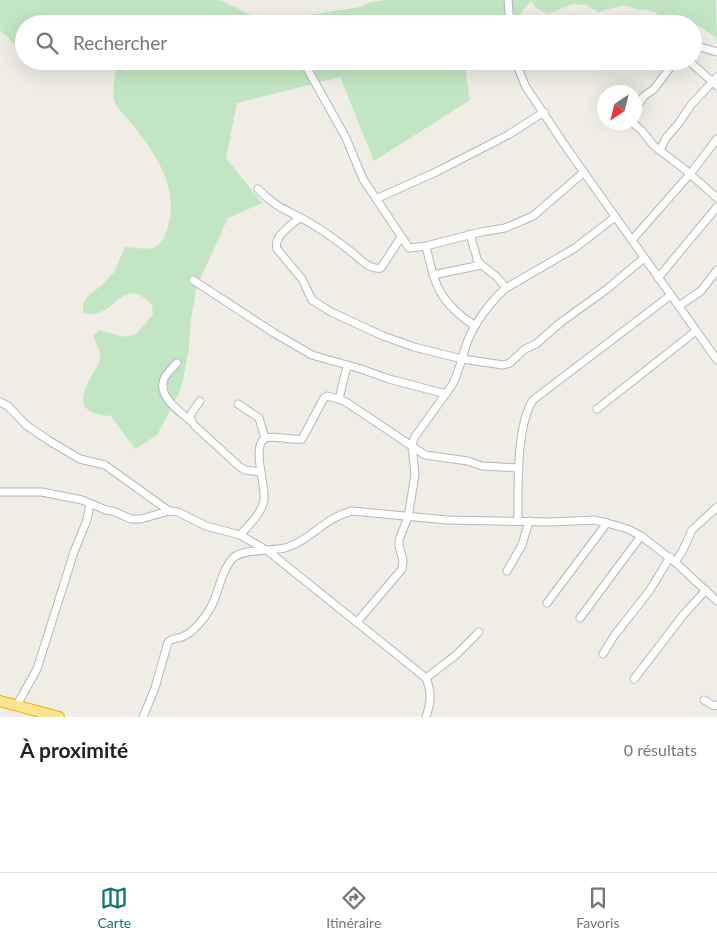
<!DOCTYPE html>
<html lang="fr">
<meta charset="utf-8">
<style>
:root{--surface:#fff;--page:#f2f2f2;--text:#222;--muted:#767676;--line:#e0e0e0;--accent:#0f766e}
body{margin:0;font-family:Lato,sans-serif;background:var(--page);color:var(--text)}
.compass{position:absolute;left:597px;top:85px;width:45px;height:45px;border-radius:50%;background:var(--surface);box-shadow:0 5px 20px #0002;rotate:215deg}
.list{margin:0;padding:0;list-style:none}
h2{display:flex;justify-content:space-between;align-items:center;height:65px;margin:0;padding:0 20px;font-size:21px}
h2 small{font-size:16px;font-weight:400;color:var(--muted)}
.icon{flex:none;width:28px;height:28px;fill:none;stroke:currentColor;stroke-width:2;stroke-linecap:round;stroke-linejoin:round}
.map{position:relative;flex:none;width:717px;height:717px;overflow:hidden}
.search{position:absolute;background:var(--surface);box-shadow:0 5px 20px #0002;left:15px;right:15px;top:15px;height:55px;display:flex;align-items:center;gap:12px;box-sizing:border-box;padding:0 18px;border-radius:28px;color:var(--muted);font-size:19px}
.sheet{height:155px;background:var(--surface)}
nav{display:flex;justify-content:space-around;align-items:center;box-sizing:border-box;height:70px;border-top:1px solid var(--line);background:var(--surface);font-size:14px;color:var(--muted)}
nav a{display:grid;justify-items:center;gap:2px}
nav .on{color:var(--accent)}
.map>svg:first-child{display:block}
.green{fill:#c2e6c3}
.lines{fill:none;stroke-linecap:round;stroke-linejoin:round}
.minor-casing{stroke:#b5b7bc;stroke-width:9}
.highway-casing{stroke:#f0af03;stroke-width:12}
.minor{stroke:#fff;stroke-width:7}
.highway{stroke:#fbe48f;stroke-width:10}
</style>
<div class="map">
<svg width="717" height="717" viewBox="0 0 717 717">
<rect width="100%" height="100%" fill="#efede5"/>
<g class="green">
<path d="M0,0H220L251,15L280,16L289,18L360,7L368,3L384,0H716L717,39L704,29L692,23L665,17L649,10L635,9L624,5L598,12L586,5L572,4L548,14L536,8L531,1L518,17L509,24H24L23,49C13,45 9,37 0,31Z"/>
<path d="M107,61H464L470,100L374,161L340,77L237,103L226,158L262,203L228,218L197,286L191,319L189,347L184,376L179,393L157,435L135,449L111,416C79,414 77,401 92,375C95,370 100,364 100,358C101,350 96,343 93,336L99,330C131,339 131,343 153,314L152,305C122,271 115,322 83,313V303L89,295L102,285L114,272L125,247C150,249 161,254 168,226C179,187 156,155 133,125C129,120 119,110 116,105C111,95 114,81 116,71Z"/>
</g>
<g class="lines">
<defs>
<g id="minor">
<polyline points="508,0 510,24"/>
<polyline points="693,45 717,52"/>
<polyline points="303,61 346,138 363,179 409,248 426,246 481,232 505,228 533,216 584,172"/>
<polyline points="515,61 526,87 568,150 717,360"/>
<polyline points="689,61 717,86"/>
<polyline points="634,111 644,96 654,89 675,61"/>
<polyline points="632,122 642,131 654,146 683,168 717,198"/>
<polyline points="660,150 666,138 679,123 691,105 717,77"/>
<path d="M258,189C277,209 288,210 310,223C326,232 340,243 354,254C362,261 370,270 381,268L401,237"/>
<polyline points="376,199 438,171 508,135 544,112"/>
<path d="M299,218C291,226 273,236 277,249L302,279L312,300L331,312L383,336L414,347L462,359L503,365L510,363L525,349L536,344L560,323L607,289L644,258"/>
<polyline points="470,234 478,262 497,277 506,288"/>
<polyline points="632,240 690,174 717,139"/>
<path d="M426,246C435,286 439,302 475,326"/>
<polyline points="433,275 481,265"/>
<polyline points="658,278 717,207"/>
<polyline points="193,280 274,333 312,355 361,369 389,379 446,394"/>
<polyline points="679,306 701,291 717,270"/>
<path d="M177,363C173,368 166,373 164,379C157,396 179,411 190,420"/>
<polyline points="339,399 347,366"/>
<path d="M200,401C193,412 186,415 195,426L240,467L245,470L261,472"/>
<polyline points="0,402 8,406 26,425 51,442 80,459 105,465 169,511"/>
<polyline points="238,404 259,418 265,438"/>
<polyline points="597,409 696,331"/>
<path d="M0,492H42L82,500L106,510L113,511L131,519H141L169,511L178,512L206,526L240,535L268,551L426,678C432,693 431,702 426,717"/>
<path d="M518,521C518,489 516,426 533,400L671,295"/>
<path d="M240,535C249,525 262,513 264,500C266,486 252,448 264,439C271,434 292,441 302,439L324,398L327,396L339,399L346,402L425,455L468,461L482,466L519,468"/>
<polyline points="675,562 682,552 692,530 717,507"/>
<polyline points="507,571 522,545 529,521"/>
<polyline points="547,603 607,523"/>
<polyline points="580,618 641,536"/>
<path d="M357,622L402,569L403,560L399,546V540L408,517L415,475L412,445L414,438L452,385C460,371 462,355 468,340C476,321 491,301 506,288L575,248L615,217"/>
<polyline points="603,654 614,636 650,590 670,557"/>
<polyline points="426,678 456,655 479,632"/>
<polyline points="634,679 684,614 706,590"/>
<polyline points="704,700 714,706 717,705"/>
<polyline points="17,705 37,669 74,552 87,520 90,504"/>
<path d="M143,717L155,688L168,642C172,638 176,639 182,637C193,633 205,618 211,607C219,592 221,571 233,558C242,549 271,551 285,548C310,541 325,517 352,511L447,520L551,522L594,520L607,523L628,529L641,536L675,562L717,601"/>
</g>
<polyline id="highway" points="0,701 59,717"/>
</defs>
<use href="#minor" class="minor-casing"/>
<use href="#highway" class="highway-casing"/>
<use href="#minor" class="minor"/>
<use href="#highway" class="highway"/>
</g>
</svg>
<svg class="compass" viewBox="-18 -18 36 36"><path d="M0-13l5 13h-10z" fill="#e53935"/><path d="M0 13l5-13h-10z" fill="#767676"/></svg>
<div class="search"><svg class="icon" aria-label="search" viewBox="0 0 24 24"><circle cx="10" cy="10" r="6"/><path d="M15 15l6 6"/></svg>Rechercher</div>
</div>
<section class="sheet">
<h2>À proximité<small>0 résultats</small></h2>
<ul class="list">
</ul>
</section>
<nav>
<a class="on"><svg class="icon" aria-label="map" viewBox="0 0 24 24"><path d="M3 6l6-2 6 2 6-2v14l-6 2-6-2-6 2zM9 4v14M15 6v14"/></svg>Carte</a>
<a><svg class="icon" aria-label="directions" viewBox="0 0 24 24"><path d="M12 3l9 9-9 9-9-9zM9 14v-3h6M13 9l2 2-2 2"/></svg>Itinéraire</a>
<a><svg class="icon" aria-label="saved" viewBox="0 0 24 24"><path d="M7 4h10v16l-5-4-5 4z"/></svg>Favoris</a>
</nav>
